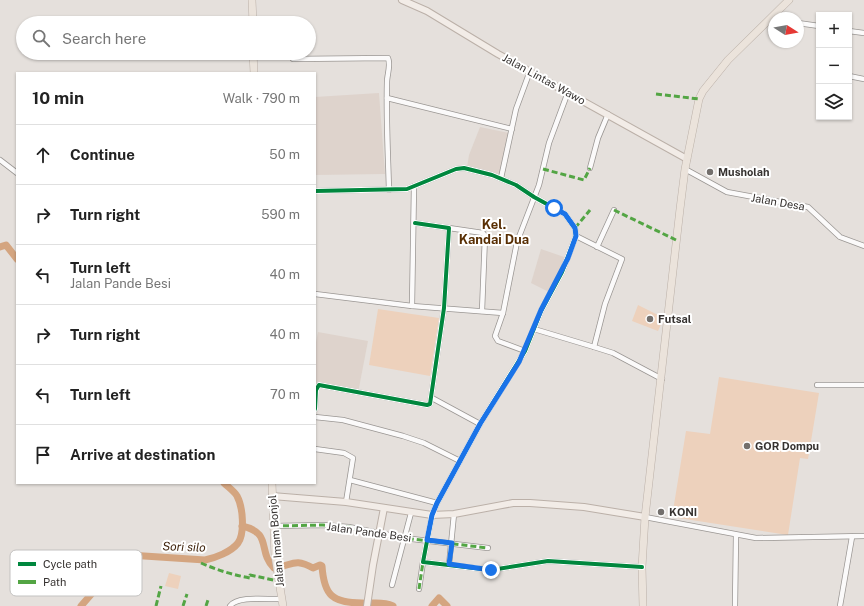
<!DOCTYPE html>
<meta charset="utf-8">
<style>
:root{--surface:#fff;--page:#f6f6f6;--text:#222;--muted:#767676;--line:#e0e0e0}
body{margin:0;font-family:"Public Sans",sans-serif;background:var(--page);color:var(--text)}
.controls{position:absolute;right:12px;top:12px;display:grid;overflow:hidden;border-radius:0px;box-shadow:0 1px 3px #0004}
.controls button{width:36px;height:36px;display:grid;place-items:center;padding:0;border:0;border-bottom:1px solid var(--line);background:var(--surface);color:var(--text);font:20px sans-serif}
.compass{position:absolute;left:768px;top:12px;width:36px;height:36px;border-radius:50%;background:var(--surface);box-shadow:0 1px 3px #0004;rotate:101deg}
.stop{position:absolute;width:12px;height:12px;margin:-9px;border:3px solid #1a73e8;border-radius:50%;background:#fff}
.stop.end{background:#1a73e8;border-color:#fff;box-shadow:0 1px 4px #0008}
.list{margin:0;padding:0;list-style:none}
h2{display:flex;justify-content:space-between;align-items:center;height:52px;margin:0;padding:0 16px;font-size:17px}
h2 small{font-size:13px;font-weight:400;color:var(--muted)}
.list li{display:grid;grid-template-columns:26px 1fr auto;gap:12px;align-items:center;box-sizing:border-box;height:60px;padding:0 16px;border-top:1px solid var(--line)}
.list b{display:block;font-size:15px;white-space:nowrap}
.list p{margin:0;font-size:13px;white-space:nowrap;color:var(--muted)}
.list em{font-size:13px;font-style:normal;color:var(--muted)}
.icon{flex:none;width:22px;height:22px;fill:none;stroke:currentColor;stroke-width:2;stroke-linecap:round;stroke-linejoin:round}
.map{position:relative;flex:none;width:864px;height:606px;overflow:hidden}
.search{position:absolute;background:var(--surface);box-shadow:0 1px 3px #0004;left:16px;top:16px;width:300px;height:44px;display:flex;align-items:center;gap:10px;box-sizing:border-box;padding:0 14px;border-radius:22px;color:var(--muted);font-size:15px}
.panel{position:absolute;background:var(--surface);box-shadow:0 1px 3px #0004;left:16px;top:72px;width:300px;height:412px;border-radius:0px}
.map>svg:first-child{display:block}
.built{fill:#ded3cc}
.green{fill:#edd1bc}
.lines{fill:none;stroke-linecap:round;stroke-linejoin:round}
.river{stroke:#d4a580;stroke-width:7}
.minor-casing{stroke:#9a9693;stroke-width:6}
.major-casing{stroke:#bbb0a8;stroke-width:8}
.highway-casing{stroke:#bbb0a8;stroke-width:8}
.minor{stroke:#fbfafa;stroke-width:4.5}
.major{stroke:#f2ece7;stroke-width:6}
.highway{stroke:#ebe3db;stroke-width:7}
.quiet{stroke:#53a544;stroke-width:3;stroke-dasharray:6 3;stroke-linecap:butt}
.cycleway-casing{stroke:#fff;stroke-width:6}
.cycleway{stroke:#00873e;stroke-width:4}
.route{stroke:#1a73e8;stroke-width:5}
.poi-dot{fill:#736f6c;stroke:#fff;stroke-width:1.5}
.labels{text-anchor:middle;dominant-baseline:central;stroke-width:4;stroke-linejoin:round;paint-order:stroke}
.street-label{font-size:11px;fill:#363230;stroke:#fff}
.poi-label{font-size:11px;font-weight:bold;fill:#363230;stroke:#fff;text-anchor:start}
.water-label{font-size:12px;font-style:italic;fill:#442912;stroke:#fff}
.quarter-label{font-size:13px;font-weight:bold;fill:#582e03;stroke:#fff}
.key{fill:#fff;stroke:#c3c2c1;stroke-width:1}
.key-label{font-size:11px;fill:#363230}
</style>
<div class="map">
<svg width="864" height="606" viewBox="0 0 864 606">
<rect width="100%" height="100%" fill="#e5e0dc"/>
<g class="built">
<polygon points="379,93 385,174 315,175 315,97"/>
<polygon points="480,127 509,133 500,176 467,167 469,155"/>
<polygon points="541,249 567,258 549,292 531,283"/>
<polygon points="318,332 368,341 358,393 315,386 315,347"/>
</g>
<g class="green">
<polygon points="638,305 664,318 658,331 632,321"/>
<polygon points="378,309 439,318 430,376 369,365"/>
<polygon points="719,377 819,393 808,459 800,458 788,535 672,517 686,431 710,434"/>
<polygon points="169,573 181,576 178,589 165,586"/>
</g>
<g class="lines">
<g class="river">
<polyline points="0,247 6,245 17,259"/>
<path d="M242,526C273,533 257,551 274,568C292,566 294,557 313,568L320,565L322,566C324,595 332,603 362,603C374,604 382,601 393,606"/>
<path d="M81,606L121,560L129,555L205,560C215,558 231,552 238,543C245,533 243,507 237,496C234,491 228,487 224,483"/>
<polyline points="432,606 439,598 447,606"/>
</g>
<defs>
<g id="minor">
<polyline points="798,23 819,26"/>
<polyline points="849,31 864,33"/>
<path d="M293,59L388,58C391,65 387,75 387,82C386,118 388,154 389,190"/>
<polyline points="849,76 864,79"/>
<polyline points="387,98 512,129"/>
<polyline points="0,160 17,173"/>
<polyline points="590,168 598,138 608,114"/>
<polyline points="685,169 727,192 808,207 840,237 864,246"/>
<polyline points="501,178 516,109 530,71"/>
<polyline points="315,191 407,189 456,169 464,168 492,175 516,185 534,197 565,214 575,228 576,236 562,272 541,311 525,351 480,424 437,503 432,515 423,562 491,570 548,561 642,567"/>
<polyline points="449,228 483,233 485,236 482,311"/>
<polyline points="576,236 622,259 605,304 594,347 613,353 662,379"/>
<polyline points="597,247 614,210"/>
<polyline points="315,294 412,306 503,313"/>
<polyline points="412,306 414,186"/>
<polyline points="534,329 594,347"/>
<polyline points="525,351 498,341 495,336 503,313 517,242 539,185 549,143 568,92"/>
<polyline points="817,385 864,385"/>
<polyline points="432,398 480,424"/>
<polyline points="315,409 316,390 319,385 427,405 430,404 444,308 449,228 415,223"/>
<polyline points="315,417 343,420 403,436 424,443 460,461"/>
<polyline points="315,449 344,453 353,458 346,502"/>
<polyline points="350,480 437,503"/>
<polyline points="645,517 756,538 864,536"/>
<polyline points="274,526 323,525 349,527 404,538 488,548"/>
<polyline points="449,565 454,514"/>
<polyline points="392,585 411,513"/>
<polyline points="419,589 423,562"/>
<path d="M230,606C238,595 269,600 281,599"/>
<polyline points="735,606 736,535"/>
<polyline points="840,606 852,537"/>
</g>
<g id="major">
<polyline points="402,0 427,11 498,54 687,159"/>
<polyline points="272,496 346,502 432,515 454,514 513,503 530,503 584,507 645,517"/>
<polyline points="367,606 373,565 384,508"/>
</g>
<g id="highway">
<polyline points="252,0 253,23"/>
<polyline points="253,53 254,73"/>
<polyline points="272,483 275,556 283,606"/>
<polyline points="643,606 642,567 645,517 680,209 685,169 699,99 703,91 728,60 789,0"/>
</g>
</defs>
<use href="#minor" class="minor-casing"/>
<use href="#major" class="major-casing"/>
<use href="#highway" class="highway-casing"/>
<use href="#minor" class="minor"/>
<use href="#major" class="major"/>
<use href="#highway" class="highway"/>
<g class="quiet">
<polyline points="656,94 699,99"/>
<polyline points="543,169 584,180 590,168"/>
<polyline points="614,210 676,240"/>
<polyline points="575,228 590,210"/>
<polyline points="274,526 323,525 349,527 404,538 488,548"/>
<path d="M201,563C217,570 233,575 250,578V575L278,581"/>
<polyline points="419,589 423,562"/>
<polyline points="156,606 161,586"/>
<polyline points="183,606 187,594"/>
<polyline points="206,606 208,600"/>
</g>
<defs>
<g id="cycleway">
<polyline points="315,191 407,189 456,169 464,168 492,175 516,185 534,197 565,214 575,228 576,236 562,272 541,311 525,351 480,424 437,503 432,515 423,562 491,570 548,561 642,567"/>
<polyline points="315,409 316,390 319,385 427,405 430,404 444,308 449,228 415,223"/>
</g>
</defs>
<use href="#cycleway" class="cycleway-casing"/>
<use href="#cycleway" class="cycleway"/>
</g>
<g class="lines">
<polyline class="route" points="491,570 449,564 452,543 427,540 432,515 437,503 480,424 519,362 541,310 568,258 576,236 575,228 565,214 554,208"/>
</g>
<g class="poi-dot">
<circle cx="710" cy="172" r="4"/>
<circle cx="650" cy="319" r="4"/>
<circle cx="747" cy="446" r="4"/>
<circle cx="661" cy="512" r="4"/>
</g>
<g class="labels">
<g class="street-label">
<text transform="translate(544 79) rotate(29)">Jalan Lintas Wawo</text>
<text transform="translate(778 202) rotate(10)">Jalan Desa</text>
<text transform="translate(369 532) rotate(8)">Jalan Pande Besi</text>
<text transform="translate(276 541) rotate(-95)">Jalan Imam Bonjol</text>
</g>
<g class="poi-label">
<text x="718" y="172">Musholah</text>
<text x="658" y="319">Futsal</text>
<text x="755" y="446">GOR Dompu</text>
<text x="669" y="512">KONI</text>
</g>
<g class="water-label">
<text transform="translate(184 547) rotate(2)">Sori silo</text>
</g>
<g class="quarter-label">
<text x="494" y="224">Kel.<tspan x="494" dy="15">Kandai Dua</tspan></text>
</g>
</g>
<rect x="10" y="550" width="132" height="46" rx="6" class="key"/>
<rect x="18" y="562" width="18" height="4" fill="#00873e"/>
<rect x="18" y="580" width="18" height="4" fill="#53a544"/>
<g class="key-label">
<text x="43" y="568">Cycle path</text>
<text x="43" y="586">Path</text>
</g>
</svg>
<div class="controls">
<button>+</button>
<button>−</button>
<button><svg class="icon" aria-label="layers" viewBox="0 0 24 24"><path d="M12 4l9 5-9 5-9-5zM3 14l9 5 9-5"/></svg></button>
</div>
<svg class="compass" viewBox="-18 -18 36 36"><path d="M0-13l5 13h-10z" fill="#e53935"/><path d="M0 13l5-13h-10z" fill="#767676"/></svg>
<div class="stop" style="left:554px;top:208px"></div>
<div class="stop end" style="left:491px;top:570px"></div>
<div class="search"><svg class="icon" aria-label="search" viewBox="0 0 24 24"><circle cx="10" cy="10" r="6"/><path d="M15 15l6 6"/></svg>Search here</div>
<section class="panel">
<h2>10 min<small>Walk · 790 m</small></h2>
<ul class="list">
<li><svg class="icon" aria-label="ahead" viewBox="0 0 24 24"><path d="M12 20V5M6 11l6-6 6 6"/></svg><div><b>Continue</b></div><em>50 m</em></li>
<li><svg class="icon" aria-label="right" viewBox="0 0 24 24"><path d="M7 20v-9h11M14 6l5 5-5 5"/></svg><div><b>Turn right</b></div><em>590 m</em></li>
<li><svg class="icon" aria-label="left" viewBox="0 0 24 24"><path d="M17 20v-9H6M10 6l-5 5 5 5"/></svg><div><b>Turn left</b><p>Jalan Pande Besi</p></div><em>40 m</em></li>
<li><svg class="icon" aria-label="right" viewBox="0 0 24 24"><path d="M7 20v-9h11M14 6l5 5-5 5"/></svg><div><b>Turn right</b></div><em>40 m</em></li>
<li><svg class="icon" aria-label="left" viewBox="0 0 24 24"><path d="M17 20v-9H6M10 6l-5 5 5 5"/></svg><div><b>Turn left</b></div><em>70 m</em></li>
<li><svg class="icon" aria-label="arrive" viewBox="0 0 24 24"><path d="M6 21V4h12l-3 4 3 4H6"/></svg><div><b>Arrive at destination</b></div></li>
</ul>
</section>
</div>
